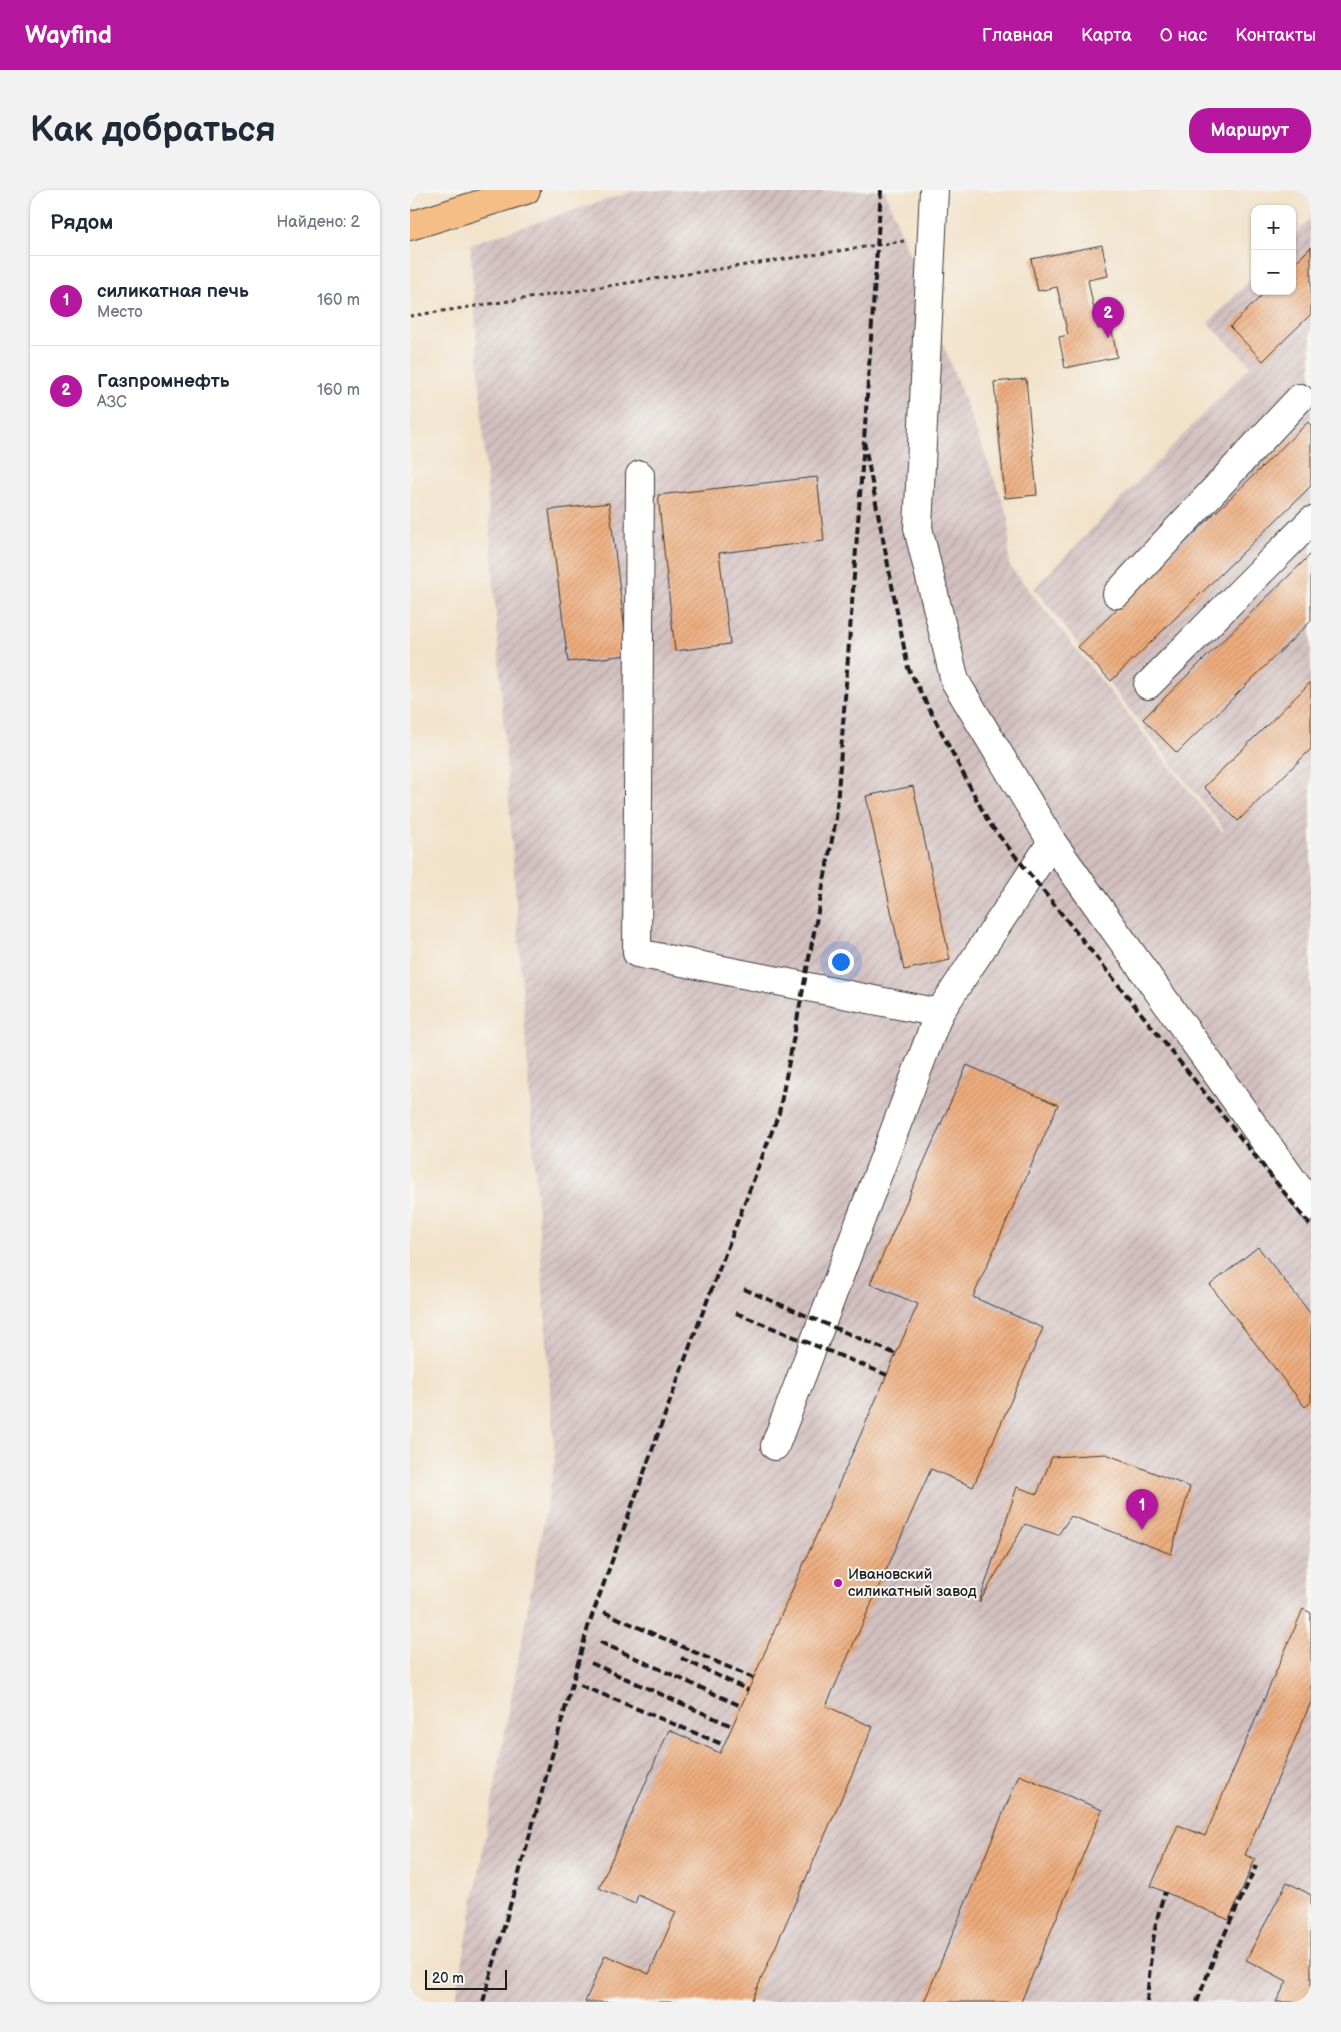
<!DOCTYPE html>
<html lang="ru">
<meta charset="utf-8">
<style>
:root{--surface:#fff;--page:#f2f2f3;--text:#1f2937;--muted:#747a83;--line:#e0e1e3;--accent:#b5179e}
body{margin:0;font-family:"Balsamiq Sans",sans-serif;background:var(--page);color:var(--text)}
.controls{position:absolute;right:15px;top:15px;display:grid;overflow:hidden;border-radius:10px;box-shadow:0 1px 4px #0004}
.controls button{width:45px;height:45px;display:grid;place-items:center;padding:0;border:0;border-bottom:1px solid var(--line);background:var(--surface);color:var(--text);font:25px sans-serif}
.scale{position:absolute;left:15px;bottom:12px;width:82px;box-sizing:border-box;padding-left:5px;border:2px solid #1c1c1c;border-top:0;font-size:14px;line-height:18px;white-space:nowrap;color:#1c1c1c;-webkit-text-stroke:4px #f6f6f2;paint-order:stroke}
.you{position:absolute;left:430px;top:771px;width:18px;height:18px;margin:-12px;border:4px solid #fff;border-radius:50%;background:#1a73e8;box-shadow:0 0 0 8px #1a73e833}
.badge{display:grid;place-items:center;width:32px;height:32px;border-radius:50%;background:var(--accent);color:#fff;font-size:16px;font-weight:700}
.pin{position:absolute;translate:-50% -41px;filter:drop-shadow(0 1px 2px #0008)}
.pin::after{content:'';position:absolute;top:26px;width:18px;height:15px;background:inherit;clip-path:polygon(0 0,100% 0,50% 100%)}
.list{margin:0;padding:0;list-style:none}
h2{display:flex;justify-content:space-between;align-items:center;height:65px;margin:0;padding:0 20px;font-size:21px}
h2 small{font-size:16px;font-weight:400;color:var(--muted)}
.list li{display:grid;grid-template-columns:32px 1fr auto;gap:15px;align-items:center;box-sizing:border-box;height:90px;padding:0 20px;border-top:1px solid var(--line)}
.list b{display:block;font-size:19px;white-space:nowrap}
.list p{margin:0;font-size:16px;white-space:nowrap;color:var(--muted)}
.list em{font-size:16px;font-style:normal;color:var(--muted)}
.map{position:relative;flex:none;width:901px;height:1812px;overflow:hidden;border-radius:20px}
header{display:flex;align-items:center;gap:30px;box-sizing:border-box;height:70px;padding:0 25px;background:var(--accent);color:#fff}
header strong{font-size:24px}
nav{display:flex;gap:28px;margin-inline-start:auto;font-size:18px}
.intro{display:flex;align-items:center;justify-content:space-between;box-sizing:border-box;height:120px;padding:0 30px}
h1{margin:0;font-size:35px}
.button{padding:12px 22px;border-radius:20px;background:var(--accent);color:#fff;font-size:18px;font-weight:700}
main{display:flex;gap:30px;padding:0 30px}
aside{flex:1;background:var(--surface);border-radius:20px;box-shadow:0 1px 4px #0004}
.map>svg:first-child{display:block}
.industrial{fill:url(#industrial-furrows)}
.building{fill:url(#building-hatch)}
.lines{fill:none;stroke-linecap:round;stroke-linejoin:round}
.minor-casing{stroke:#3c3a36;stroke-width:30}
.major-casing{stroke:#3c3a36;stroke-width:30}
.path{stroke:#3c3a36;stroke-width:3;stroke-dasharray:4 4;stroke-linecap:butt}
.minor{stroke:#fff;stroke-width:28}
.major{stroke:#f6be87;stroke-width:28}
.rail{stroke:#1c1c1c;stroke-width:4;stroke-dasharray:8 4;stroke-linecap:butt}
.poi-dot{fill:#b5179e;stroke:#f6f6f2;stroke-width:2}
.labels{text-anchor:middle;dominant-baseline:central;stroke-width:4;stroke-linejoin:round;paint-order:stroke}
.poi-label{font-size:15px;fill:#1c1c1c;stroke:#f6f6f2;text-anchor:start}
</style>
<header>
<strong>Wayfind</strong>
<nav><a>Главная</a><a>Карта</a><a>О нас</a><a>Контакты</a></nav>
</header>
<div class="intro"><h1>Как добраться</h1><a class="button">Маршрут</a></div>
<main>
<aside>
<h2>Рядом<small>Найдено: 2</small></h2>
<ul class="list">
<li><span class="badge">1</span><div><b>силикатная печь</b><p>Место</p></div><em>160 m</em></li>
<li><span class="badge">2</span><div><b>Газпромнефть</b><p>АЗС</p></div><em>160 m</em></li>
</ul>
</aside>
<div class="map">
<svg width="901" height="1812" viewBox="0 0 901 1812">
<defs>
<pattern id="industrial-furrows" width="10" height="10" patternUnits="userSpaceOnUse" patternTransform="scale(1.25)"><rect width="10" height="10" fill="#d2bfbf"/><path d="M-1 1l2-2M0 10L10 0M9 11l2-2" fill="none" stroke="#b4a4a4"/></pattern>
<pattern id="building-hatch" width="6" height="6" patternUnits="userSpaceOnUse" patternTransform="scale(1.25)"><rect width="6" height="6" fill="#edac7d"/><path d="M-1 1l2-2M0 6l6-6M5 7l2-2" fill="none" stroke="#cb936b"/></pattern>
</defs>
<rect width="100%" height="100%" fill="#f6f6f2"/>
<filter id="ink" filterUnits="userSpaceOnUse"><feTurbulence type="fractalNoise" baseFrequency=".02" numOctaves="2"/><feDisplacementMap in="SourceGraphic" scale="10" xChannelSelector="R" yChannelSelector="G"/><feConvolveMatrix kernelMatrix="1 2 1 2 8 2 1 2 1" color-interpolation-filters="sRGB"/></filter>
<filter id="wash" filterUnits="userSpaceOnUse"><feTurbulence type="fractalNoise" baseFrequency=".0096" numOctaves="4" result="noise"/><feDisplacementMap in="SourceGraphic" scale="20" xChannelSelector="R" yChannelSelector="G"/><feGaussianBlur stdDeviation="1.12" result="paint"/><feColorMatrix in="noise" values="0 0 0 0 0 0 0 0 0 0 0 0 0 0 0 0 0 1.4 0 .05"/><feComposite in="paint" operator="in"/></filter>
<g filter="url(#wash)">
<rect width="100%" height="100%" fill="#f2e2c9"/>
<polygon class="industrial" points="227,0 475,0 599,328 599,375 812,642 814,640 624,398 841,175 798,133 845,85 845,101 882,101 882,47 901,28 901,1812 45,1812 145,1270 60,54"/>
<g id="blocks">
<g class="building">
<polygon points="692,55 698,86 678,90 688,139 701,136 707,167 655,178 649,147 658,145 647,97 628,101 621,69"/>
<polygon points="901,57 901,124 853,171 820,137 856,101 882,101 882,76"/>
<polygon points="616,189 627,305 595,308 584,192"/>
<polygon points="898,232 901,235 901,296 701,491 668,457"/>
<polygon points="407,287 414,351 309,363 320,454 265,461 248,305"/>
<polygon points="199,313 218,465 158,472 139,320"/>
<polygon points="901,364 901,431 767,563 733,529"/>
<polygon points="901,492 901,559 828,631 794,597"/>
<polygon points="503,596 540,770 494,780 456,606"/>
<polygon points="557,875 648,915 563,1107 633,1138 563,1297 521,1279 416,1516 463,1537 341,1812 175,1812 195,1765 239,1784 266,1722 228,1705 225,1714 189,1698 259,1540 310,1563 314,1555 508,1114 460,1094"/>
<polygon points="848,1057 901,1124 901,1212 895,1217 800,1095"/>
<polygon points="696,1264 780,1297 761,1364 661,1326 648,1345 615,1334 569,1413 607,1297 627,1304 642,1267"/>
<polygon points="893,1419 901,1423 901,1512 835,1665 845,1669 819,1730 741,1696 768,1635 795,1646"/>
<polygon points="609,1585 692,1620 611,1812 514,1812"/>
<polygon points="877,1692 901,1705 901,1812 866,1812 877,1791 836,1770"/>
</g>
</g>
</g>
<g filter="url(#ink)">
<use href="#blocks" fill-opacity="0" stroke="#3c3a36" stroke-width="1"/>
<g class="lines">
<defs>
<g id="minor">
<polyline points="524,0 508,338 545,491 642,652 901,1016"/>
<polyline points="230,285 227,763 529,823 642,652"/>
<polyline points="707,404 890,208"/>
<polyline points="738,495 901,331"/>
<polyline points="365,1256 529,823"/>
</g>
<polyline id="major" points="0,36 116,0"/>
</defs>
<use href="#minor" class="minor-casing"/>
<use href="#major" class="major-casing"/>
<polyline class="path" points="0,126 494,51"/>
<use href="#minor" class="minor"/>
<use href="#major" class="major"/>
<g class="rail">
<polyline points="471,0 454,251 498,478 579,633 901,1036"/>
<polyline points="334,1099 486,1164"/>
<polyline points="326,1123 477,1185"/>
<polyline points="194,1422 343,1488"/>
<polyline points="190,1452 331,1516"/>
<polyline points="271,1468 338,1500"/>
<polyline points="181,1473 322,1536"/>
<polyline points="170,1495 314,1555"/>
<polyline points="73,1812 178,1437 281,1153 369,923 426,629 454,251"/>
<path d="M737,1812C740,1774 742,1738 755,1702"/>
<polyline points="787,1812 805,1765 846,1676"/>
</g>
</g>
</g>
<circle class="poi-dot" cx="428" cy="1393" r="5"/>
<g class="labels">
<g class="poi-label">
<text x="438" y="1384">Ивановский<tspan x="438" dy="17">силикатный завод</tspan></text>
</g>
</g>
</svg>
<div class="controls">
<button>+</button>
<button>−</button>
</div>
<div class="scale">20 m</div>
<div class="you"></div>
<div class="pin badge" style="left:732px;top:1340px">1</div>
<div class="pin badge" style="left:698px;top:148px">2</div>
</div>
</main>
